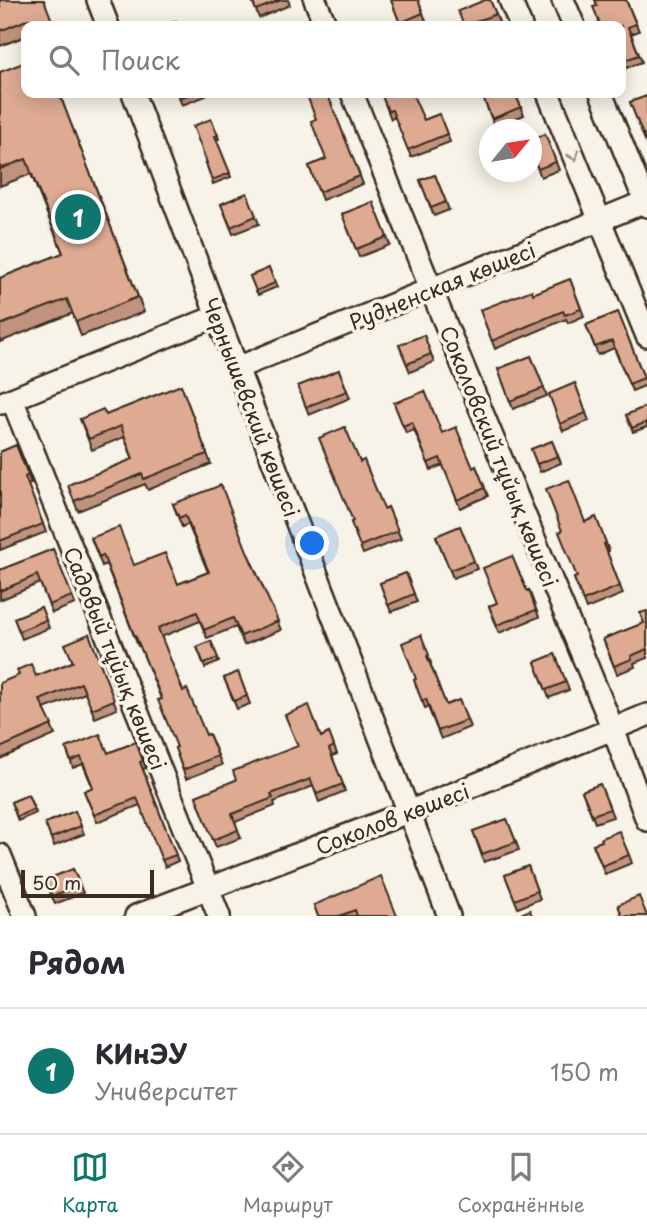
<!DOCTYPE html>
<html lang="ru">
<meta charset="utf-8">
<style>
:root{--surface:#fff;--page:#f2f2f3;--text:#2b2b33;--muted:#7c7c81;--line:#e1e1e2;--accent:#0f766e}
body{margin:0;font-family:"Playpen Sans",sans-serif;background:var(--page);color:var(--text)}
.compass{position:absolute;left:479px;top:119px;width:63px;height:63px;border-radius:50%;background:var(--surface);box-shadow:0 4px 18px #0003;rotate:60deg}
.scale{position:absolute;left:21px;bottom:18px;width:133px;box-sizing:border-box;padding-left:7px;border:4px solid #3b2a1e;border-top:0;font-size:19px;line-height:24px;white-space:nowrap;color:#3b2a1e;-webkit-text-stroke:5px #f7f3e8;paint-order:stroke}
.you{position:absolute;left:313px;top:544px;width:24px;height:24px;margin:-18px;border:5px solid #fff;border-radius:50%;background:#1a73e8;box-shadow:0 0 0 10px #1a73e833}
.badge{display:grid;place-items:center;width:46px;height:46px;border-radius:50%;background:var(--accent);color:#fff;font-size:23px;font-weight:700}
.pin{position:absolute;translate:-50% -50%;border:4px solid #fff;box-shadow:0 2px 7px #0006}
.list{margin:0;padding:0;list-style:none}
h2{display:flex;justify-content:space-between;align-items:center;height:91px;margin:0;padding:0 28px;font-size:30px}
h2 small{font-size:23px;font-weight:400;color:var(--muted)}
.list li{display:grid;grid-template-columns:46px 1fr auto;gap:21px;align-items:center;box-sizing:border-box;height:126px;padding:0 28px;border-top:2px solid var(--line)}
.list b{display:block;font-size:26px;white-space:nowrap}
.list p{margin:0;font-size:23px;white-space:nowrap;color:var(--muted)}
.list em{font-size:23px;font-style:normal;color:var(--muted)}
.icon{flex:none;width:38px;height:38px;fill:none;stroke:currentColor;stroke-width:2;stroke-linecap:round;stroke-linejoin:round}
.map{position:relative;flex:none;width:647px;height:916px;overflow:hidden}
.search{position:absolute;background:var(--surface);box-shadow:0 4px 18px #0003;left:21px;right:21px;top:21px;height:77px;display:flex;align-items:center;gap:18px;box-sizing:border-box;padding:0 24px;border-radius:14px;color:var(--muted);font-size:26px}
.sheet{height:217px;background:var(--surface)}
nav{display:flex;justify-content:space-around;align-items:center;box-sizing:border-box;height:98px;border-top:2px solid var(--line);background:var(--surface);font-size:19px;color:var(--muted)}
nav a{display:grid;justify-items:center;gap:4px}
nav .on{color:var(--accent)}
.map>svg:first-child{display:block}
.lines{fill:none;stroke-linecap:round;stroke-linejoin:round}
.minor-casing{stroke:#3b2a1e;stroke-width:26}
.minor{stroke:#f7f3e8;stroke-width:21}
.wall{fill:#bf937e;stroke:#3b2a1e;stroke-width:2}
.building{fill:#deab92;stroke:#3b2a1e;stroke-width:2}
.oneway{stroke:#998e83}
.labels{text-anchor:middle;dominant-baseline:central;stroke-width:7;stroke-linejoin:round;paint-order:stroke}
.street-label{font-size:21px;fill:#3b2a1e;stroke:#f7f3e8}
</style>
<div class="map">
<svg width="647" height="916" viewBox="0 0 647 916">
<rect width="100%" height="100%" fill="#f7f3e8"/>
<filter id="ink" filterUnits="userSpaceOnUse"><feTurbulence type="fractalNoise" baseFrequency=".0143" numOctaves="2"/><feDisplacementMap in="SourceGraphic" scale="14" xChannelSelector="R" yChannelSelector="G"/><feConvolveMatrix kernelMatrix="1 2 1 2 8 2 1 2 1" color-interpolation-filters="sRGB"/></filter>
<g filter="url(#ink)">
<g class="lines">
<defs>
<g id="minor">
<polyline points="98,0 108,26"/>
<polyline points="315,0 326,26"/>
<polyline points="510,0 521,26"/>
<polyline points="563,0 574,26"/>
<polyline points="133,93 217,316 449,916"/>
<polyline points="352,93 431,289 613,729 647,820"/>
<polyline points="548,93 647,336"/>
<polyline points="601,93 647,206"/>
<polyline points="237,368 647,201"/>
<polyline points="12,399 219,916"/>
<polyline points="2,403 217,316"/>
<polyline points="0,855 25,916"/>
<polyline points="136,916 408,812 647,715"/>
</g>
</defs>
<use href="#minor" class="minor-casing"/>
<use href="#minor" class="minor"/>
</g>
<g class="wall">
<polygon points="0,0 54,26 26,26 26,36 0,46"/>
<polygon points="252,0 288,0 290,5 259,18"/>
<polygon points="391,0 418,0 426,21 413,26 401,26"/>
<polygon points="490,0 499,22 488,26 463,26"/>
<polygon points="626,0 639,31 631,34 642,62 621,70 621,26"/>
<polygon points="0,72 59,93 144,312 81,336 73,313 0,342 0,278 63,253 31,174 0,186"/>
<polygon points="177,93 205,93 206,96 182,105"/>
<polygon points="327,93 363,184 322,200 309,166 326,159"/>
<polygon points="381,93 424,120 439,114 450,142 411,157 395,117 391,119"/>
<polygon points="515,93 524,115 495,127 484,100"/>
<polygon points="647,96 647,142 646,143 630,102"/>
<polygon points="211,119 219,139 216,140 231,177 213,184 206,163 207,163"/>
<polygon points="545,134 559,170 541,177 531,152"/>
<polygon points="435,175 449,210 434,216 420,180"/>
<polygon points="247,193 259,224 233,234 221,204"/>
<polygon points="373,202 390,245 359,257 342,214"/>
<polygon points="269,268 277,287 258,295 250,276"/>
<polygon points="570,279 584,316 568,323 566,319 495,349 480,310 533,294"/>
<polygon points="618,312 647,385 632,391 614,348 598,355 586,325"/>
<polygon points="424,335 434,362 410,372 399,345"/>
<polygon points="531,356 547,396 513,409 498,369"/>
<polygon points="339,370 350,398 309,415 298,386"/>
<polygon points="575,383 589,421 563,431 549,394"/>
<polygon points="181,385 211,464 148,490 145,484 78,511 68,485 133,459 124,437 92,450 80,419 106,415"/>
<polygon points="394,403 442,433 473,468 476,466 488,496 460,508 443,465 431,470 414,430 406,433"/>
<polygon points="647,406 647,427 633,432 626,415"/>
<polygon points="552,441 561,463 540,472 531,449"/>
<polygon points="16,445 31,483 28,485 46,532 0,550 0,452"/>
<polygon points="360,462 384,509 388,507 401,539 363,554 351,522 353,522"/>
<polygon points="173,504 249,556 281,630 244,645 236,627 207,638 200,621 161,637 183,691 206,735 209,734 222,765 186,779 175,748 177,747 161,699 140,646 138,646 106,564 102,566 91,538 134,565 178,584 208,572 188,524 182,527"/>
<polygon points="596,517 609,551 607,552 623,594 586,609 574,578 577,577 585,522"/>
<polygon points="460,526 477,569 453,578 436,536"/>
<polygon points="53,549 75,604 52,613 40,583 0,600 0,570"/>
<polygon points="406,573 417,602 391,612 380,583"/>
<polygon points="529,590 539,617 499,633 489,606"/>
<polygon points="41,607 49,628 22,639 14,618"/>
<polygon points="647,611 647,658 634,663 635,667 617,674 603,639 644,623"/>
<polygon points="89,634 117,709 95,718 85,693 44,709 55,735 0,759 0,683 36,676 72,662"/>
<polygon points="421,635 431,663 430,663 446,705 459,700 470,727 441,739 428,707 425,708 414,680 416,679"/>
<polygon points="211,641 219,662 205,668 197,647"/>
<polygon points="555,654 569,690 549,698 535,662"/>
<polygon points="238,672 250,704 237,709 224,678"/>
<polygon points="329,733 337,754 332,756 345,791 319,802 313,786 274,802 275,806 235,822 241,838 216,847 196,796 236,780"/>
<polygon points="136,742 146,768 143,769 178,861 165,867 140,805 97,822 84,791 93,788 83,764 73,768 66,748 108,753"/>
<polygon points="600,784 613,817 595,823 582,791"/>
<polygon points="28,795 36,813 18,821 11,802"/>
<polygon points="75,811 84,834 54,846 45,823"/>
<polygon points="507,819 519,850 484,862 473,831"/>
<polygon points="602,841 629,855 632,863 605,874 593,844"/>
<polygon points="528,866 540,899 518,908 505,875"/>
<polygon points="73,869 83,893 55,904 45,880"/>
<polygon points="314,905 397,916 318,916"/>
</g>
<g class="building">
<polygon points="0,0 44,0 54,26 32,26 29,19 0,31"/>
<polygon points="252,0 281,0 256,10"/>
<polygon points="391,0 418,0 423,13 400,23"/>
<polygon points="485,0 490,0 496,14 464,26 458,11"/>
<polygon points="595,0 626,0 636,24 628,27 639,55 621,62 621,26 601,26 593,7 597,6"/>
<polygon points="176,21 178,26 161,26"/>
<polygon points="26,62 26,93 59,93 138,297 76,322 67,299 0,325 0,278 63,253 26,159 0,169 0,72"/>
<polygon points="178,93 192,93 180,98"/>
<polygon points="306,93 327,93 360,176 319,192 309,166 326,159 311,121 316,119"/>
<polygon points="381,93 412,93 424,120 439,114 447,134 408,150 392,110 388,111"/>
<polygon points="501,93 515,93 521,107 492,119 484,100"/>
<polygon points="647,96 647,133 643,135 630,102"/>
<polygon points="211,119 218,135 215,136 230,173 212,180 206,163 207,163 193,126"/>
<polygon points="545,134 556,162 538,169 531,152 531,140"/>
<polygon points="435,175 446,202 431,208 420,180"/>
<polygon points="247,193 256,216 231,227 221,204"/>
<polygon points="373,202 387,237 356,249 342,214"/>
<polygon points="269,268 275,283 256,291 250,276"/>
<polygon points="570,279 581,309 565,315 563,311 492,341 480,310 532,290 533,294"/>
<polygon points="618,312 644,378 629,384 612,341 595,347 586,325"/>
<polygon points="424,335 431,354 407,364 399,345"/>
<polygon points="531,356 544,388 510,401 498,369"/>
<polygon points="339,370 347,391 306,407 298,386"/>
<polygon points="575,383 586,413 560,424 549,394"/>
<polygon points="181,385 207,454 144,479 142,474 74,501 68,485 133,459 121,426 89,439 80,419 103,409 106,415"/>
<polygon points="425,391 442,433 456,427 473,468 476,466 485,488 457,500 440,458 428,463 412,422 403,426 394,403"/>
<polygon points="647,406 647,422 632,428 626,415"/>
<polygon points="345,427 360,462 364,460 384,509 388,507 398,531 360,546 351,522 353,521 319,438"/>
<polygon points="552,441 558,456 537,464 531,449"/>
<polygon points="16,445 28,475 25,477 43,524 0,541 0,452"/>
<polygon points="569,480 585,522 596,517 606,543 604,544 620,586 583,601 574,578 577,577 559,532 562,531 546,489"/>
<polygon points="221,485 249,556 278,621 241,636 233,618 204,630 197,612 158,628 183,691 187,689 206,735 209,734 218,756 183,770 175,748 177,747 158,700 162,699 136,637 135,637 103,555 99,557 91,538 119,527 134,565 165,553 178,584 209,572 185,515 179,518 173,504"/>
<polygon points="460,526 474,561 450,570 436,536"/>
<polygon points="53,549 72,596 49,605 37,575 0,591 0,570"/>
<polygon points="512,556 527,591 529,590 536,610 497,625 489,606 497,603 483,568"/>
<polygon points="406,573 414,594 388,605 380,583"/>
<polygon points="41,607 46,620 19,631 14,618"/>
<polygon points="647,611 647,649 631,656 632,659 614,666 603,639 644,623 640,613"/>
<polygon points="89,634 114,700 92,709 81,683 40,700 52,725 0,748 0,683 19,675 17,670 31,664 36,676 73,662 65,644"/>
<polygon points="421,635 429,655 427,656 446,705 459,700 467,720 438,731 426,699 422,701 414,680 416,679 402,643"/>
<polygon points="211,641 218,658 204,664 197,647"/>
<polygon points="555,654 566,682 546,690 535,662"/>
<polygon points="238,672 247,696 234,701 224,678"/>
<polygon points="309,705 321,737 329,733 334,746 329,749 343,784 317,794 310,779 271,794 273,798 232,814 238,830 213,840 196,796 236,780 233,771 298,746 285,715"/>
<polygon points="100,734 108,753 136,742 143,761 140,762 176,855 162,860 137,798 94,815 84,791 93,787 81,757 71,761 66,748"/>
<polygon points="600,784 610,809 592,815 582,791"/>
<polygon points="28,795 34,809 17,817 11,802"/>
<polygon points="75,811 81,826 51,838 45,823"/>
<polygon points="507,819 516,842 482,854 473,831"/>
<polygon points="619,831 629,855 602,866 593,844 602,841 601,838"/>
<polygon points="528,866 537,891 515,900 505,875"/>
<polygon points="73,869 80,885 52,896 45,880"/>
<polygon points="381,876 397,916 357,916 355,910 339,916 318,916 314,905"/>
<polygon points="639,896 647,916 622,916 618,905"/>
<polygon points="530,910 532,916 516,916"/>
</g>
<defs><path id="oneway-chevron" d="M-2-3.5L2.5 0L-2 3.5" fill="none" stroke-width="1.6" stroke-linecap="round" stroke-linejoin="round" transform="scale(1.75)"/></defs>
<use class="oneway" href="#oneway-chevron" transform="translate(574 156) rotate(68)"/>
</g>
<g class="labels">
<g class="street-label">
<text transform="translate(442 285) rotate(-22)">Рудненская көшесі</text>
<text transform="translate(252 407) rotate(69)">Чернышевский көшесі</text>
<text transform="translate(500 456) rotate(68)">Соколовский тұйық көшесі</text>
<text transform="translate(116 658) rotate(68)">Садовый тұйық көшесі</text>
<text transform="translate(392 818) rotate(-21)">Соколов көшесі</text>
</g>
</g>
</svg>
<svg class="compass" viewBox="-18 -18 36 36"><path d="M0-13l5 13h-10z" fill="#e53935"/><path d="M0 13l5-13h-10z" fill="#7c7c81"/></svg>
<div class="scale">50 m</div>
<div class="you"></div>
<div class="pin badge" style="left:78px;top:217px">1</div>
<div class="search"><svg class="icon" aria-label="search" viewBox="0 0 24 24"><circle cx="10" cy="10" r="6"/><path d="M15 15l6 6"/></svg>Поиск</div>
</div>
<section class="sheet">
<h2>Рядом<small></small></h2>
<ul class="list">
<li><span class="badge">1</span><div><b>КИнЭУ</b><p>Университет</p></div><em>150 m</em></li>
</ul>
</section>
<nav>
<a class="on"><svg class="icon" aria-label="map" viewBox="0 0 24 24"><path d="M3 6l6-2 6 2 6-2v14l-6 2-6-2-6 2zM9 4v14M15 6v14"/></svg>Карта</a>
<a><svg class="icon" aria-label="directions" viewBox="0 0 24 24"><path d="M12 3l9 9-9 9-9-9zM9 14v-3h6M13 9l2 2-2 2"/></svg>Маршрут</a>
<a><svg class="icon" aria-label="saved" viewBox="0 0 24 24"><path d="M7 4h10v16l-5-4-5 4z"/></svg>Сохранённые</a>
</nav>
